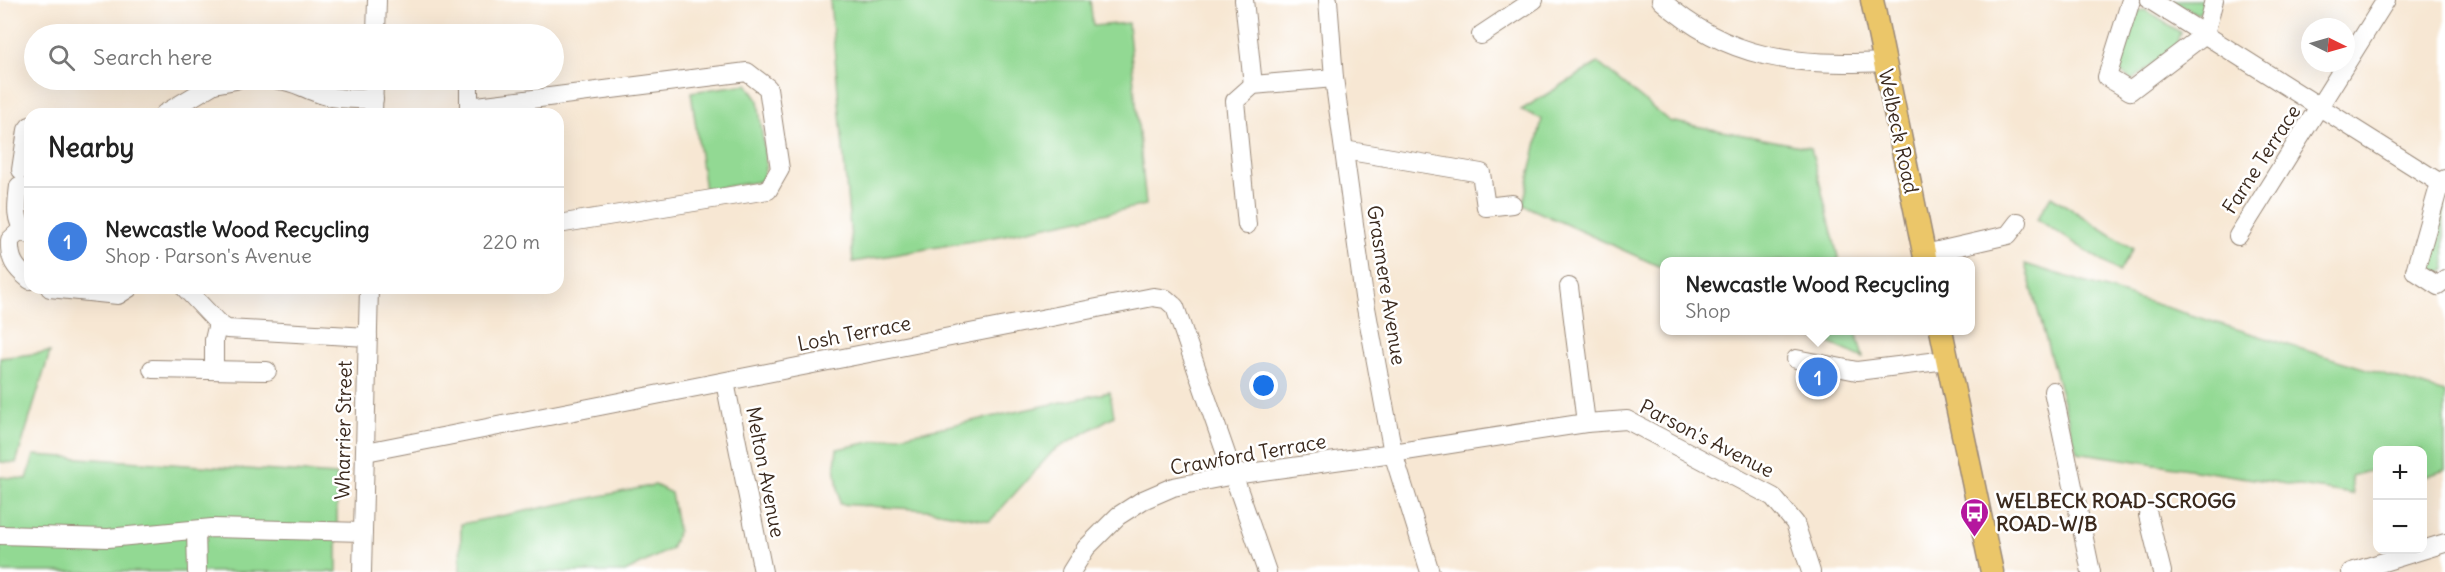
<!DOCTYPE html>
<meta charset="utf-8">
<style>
:root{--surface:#fff;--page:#f6f6f6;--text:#222;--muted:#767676;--line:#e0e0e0;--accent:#ea580c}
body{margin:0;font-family:Delius,sans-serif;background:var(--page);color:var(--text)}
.controls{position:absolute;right:18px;bottom:18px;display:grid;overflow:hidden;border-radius:12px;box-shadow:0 6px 24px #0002}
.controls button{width:54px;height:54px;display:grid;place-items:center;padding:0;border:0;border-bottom:2px solid var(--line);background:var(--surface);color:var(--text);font:30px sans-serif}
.compass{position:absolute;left:2301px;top:18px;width:54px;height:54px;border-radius:50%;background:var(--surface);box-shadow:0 6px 24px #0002;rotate:95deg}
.you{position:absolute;left:1264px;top:386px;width:21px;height:21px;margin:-15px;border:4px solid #fff;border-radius:50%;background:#1a73e8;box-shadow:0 0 0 9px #1a73e833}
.badge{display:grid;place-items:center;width:39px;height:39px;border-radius:50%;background:var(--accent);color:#fff;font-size:20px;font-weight:700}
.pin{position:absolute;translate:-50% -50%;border:3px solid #fff;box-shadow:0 2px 6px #0006}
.popup{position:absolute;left:1660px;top:257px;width:315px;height:78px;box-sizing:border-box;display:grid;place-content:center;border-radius:12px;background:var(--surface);filter:drop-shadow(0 2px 4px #0005);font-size:20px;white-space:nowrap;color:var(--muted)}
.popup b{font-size:22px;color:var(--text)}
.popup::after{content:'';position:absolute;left:50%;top:100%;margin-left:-12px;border:12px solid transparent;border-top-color:var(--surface)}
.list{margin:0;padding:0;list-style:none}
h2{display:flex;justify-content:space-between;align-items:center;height:78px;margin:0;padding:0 24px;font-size:26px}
h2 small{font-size:20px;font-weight:400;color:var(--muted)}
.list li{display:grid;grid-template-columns:39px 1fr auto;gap:18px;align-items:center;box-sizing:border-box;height:108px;padding:0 24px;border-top:2px solid var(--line)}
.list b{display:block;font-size:22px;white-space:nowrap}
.list p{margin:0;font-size:20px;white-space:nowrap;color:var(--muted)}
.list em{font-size:20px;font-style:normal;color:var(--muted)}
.icon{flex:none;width:33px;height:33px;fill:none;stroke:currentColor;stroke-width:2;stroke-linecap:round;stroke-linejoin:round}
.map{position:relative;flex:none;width:2445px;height:572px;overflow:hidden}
.search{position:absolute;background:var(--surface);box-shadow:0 6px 24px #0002;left:24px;top:24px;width:540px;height:66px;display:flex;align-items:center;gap:15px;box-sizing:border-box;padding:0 21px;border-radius:33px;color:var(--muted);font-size:22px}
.panel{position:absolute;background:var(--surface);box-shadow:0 6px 24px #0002;left:24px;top:108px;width:540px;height:186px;border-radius:18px}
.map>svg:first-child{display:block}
.green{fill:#92d993;stroke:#668258;stroke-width:1.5}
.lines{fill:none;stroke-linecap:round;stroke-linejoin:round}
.minor-casing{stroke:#998878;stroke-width:20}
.major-casing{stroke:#998878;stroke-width:25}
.minor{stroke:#fff;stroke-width:18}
.major{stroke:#ebc669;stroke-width:22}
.labels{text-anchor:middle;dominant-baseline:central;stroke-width:5;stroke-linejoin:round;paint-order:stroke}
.street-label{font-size:20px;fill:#3b2a1e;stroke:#fff}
.poi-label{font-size:20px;font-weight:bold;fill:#3b2a1e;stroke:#fff;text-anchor:start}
</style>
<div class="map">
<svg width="2445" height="572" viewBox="0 0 2445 572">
<rect width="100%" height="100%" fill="#fff"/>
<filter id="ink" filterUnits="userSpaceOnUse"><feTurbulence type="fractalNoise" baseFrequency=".0167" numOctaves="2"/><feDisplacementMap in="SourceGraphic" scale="12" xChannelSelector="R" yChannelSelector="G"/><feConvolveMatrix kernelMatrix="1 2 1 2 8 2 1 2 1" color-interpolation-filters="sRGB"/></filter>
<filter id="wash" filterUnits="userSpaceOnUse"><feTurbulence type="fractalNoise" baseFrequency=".008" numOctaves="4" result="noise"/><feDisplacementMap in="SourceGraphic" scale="24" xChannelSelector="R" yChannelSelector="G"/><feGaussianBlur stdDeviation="1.35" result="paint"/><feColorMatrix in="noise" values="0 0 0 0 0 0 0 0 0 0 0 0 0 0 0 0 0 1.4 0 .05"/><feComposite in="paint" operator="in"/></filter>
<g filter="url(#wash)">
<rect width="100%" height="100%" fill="#f7e7d3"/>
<g class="green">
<polygon points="830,0 1090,0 1093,26 1128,23 1146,205 1000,236 853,262"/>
<polygon points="2173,0 2206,0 2204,8 2197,14"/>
<polygon points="2145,10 2180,32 2176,46 2132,80 2116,69 2137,11"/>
<polygon points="1598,63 1669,121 1811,148 1839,261 1665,262 1665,269 1523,205 1542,119 1521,110"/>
<polygon points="747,84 758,100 766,165 762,181 705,190 691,92"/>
<polygon points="2051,196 2133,249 2119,272 2037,219"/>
<polygon points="2443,205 2445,269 2438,274 2422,264"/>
<polygon points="2025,264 2445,393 2445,470 2425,477 2422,450 2378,450 2377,469 2351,476 2353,494 2077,452"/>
<polygon points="1802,331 1856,331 1863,358"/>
<polygon points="50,352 16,463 0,462 0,358"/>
<polygon points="1110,392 1114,416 1053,451 990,521 928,510 840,504 835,465 837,449"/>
<polygon points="34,455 337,475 337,572 0,572 0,477 27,479"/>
<polygon points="655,485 671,493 678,531 671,549 625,572 460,572 461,524"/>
</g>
</g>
<g filter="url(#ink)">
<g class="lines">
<defs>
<g id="minor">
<polyline points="1244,0 1253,85"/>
<polyline points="1328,0 1334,78 1364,297 1393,453 1430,572"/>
<path d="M1661,0C1729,61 1797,66 1885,62"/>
<polyline points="2131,0 2107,77 2130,91 2205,34 2214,0"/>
<polyline points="2150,0 2445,186"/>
<polyline points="376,34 377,0"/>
<polyline points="1481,35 1534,0"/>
<path d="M278,80C293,81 301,87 315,92C334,100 354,99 374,99"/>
<polyline points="469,80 469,114"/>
<polyline points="469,107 747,72 768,88 780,169 768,190 558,224"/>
<polyline points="164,114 214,84 236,80"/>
<polyline points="373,114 374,80"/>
<polyline points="1344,150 1481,173 1486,207 1512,204"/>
<polyline points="21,170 27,130 30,126"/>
<polyline points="2445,179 2440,183 2415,271 2438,286 2445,280"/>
<path d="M19,186C17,204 14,218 25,233L30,234"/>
<polyline points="1247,225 1235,101 1253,85 1334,78"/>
<path d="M22,229L10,240C9,260 15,268 30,280"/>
<polyline points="2238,236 2386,0"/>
<polyline points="1925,254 2008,235 2018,222"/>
<polyline points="1569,287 1586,423"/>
<polyline points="50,288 118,295 129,288"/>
<polyline points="185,288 218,323 227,329 368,337"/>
<polyline points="1796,359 1857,371 1947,360"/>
<polyline points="152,369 267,371"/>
<polyline points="214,370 214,340 218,323"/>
<polyline points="725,382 763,572"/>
<polyline points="2053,391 2091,572"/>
<polyline points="366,452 1153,297 1166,299 1175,307 1267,572"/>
<polyline points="2148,515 2162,572"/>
<polyline points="196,530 197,572"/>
<polyline points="0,535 108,538 212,528 363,532"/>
<polyline points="362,572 369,288"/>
<polyline points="1071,572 1086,548 1118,516 1143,500 1173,487 1234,475 1393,453 1586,423 1627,420 1773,497 1795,523 1811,572"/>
<polyline points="2351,572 2445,543"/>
</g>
<g id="major">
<polyline points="1872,0 1926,262"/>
<polyline points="1941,330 1992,572"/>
</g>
</defs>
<use href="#minor" class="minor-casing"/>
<use href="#major" class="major-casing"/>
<use href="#minor" class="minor"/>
<use href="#major" class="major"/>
</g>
</g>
<defs>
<symbol id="bus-pin" viewBox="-11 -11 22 30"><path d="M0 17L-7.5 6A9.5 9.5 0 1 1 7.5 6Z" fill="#b5179e" stroke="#fff"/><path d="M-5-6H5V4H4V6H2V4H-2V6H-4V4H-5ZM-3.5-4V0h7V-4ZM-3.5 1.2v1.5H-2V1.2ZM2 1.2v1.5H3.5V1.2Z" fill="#fff"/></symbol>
</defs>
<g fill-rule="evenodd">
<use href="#bus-pin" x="1958" y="496" width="33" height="45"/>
</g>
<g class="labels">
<g class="street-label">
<text transform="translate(1899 131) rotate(78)">Welbeck Road</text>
<text transform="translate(2261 159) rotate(-57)">Farne Terrace</text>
<text transform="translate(1387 285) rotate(81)">Grasmere Avenue</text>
<text transform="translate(854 333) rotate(-11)">Losh Terrace</text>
<text transform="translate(343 430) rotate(-89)">Wharrier Street</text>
<text transform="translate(1707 438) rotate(27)">Parson's Avenue</text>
<text transform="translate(1248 454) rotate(-10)">Crawford Terrace</text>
<text transform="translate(766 472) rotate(79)">Melton Avenue</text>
</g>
<g class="poi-label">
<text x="1996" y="500">WELBECK ROAD-SCROGG<tspan x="1996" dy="23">ROAD-W/B</tspan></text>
</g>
</g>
</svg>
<div class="controls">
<button>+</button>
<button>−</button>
</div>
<svg class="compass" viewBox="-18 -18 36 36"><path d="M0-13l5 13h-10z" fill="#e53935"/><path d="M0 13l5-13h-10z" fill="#767676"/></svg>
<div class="you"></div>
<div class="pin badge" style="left:1818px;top:377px;background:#3f7fe0">1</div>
<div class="popup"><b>Newcastle Wood Recycling</b>Shop</div>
<div class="search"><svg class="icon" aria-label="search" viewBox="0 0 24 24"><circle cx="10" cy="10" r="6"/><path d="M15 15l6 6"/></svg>Search here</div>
<section class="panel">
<h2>Nearby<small></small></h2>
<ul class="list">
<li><span class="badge" style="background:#3f7fe0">1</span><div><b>Newcastle Wood Recycling</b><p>Shop · Parson's Avenue</p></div><em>220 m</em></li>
</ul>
</section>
</div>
